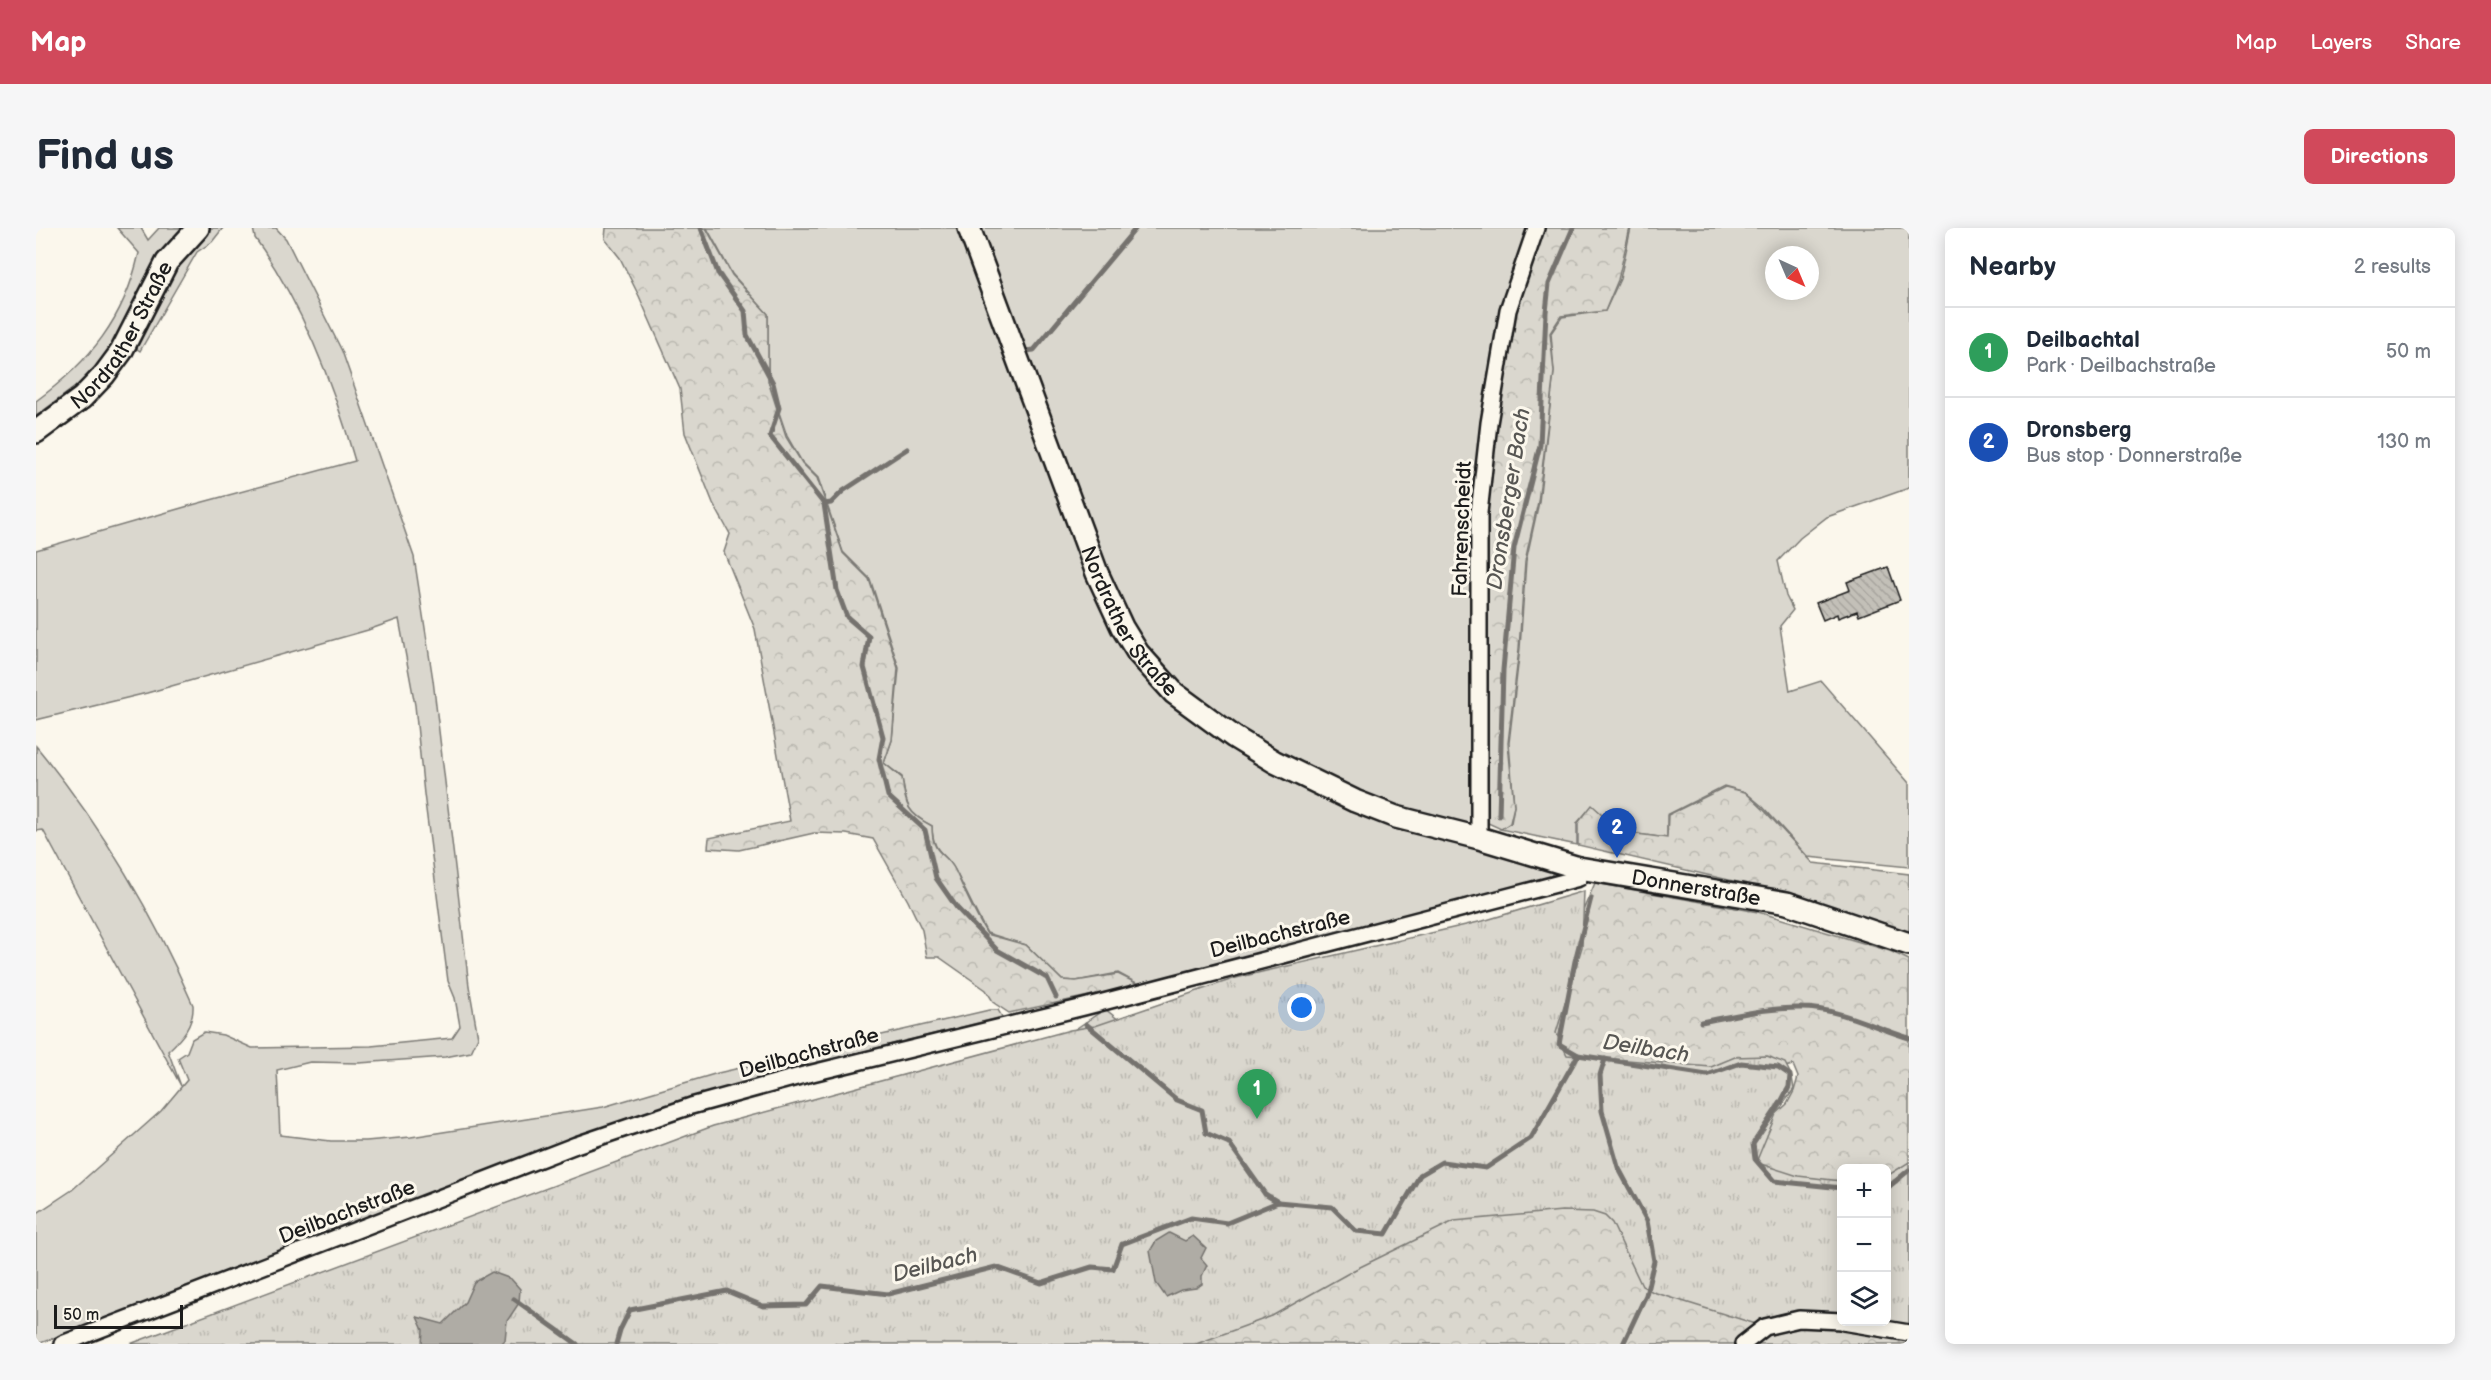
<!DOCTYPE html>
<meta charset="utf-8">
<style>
:root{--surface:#fff;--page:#f6f6f7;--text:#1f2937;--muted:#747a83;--line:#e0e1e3;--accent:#d1495b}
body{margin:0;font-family:"Balsamiq Sans",sans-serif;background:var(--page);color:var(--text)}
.controls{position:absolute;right:18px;bottom:18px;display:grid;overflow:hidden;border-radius:9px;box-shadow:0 3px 15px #0003}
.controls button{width:54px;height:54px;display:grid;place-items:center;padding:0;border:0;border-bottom:2px solid var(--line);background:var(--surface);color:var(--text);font:30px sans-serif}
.compass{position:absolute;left:1729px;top:18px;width:54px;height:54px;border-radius:50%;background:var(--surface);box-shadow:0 3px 15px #0003;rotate:136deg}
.scale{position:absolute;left:18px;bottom:15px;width:129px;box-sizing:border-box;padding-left:6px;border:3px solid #1c1c1c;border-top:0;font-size:16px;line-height:21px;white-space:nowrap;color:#1c1c1c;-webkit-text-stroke:4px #fbf7ec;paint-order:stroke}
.you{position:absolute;left:1266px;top:780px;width:21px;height:21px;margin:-15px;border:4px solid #fff;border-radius:50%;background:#1a73e8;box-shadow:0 0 0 9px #1a73e833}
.badge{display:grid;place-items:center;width:39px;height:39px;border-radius:50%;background:var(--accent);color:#fff;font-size:20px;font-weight:700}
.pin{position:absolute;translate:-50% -50px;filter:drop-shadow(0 2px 3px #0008)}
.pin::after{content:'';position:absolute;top:32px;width:21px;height:18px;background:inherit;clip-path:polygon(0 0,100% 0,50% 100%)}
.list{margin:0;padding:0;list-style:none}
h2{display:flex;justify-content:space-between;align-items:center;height:78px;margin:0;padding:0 24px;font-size:26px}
h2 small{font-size:20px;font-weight:400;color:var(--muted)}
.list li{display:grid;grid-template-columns:39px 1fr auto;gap:18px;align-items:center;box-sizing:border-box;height:90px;padding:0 24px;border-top:2px solid var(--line)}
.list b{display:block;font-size:22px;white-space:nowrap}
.list p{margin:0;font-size:20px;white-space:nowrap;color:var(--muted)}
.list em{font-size:20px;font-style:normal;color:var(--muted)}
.icon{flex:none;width:33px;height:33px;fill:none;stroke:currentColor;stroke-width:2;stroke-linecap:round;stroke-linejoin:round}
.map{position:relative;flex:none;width:1873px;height:1116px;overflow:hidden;border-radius:9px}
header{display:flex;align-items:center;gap:36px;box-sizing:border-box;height:84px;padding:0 30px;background:var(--accent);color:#fff}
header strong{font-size:28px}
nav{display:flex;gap:33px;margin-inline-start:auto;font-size:21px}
.intro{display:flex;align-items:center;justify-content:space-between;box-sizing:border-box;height:144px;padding:0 36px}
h1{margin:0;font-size:42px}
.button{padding:15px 27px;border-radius:9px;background:var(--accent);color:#fff;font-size:21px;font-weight:700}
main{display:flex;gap:36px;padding:0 36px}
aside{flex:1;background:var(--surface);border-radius:9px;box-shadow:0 3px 15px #0003}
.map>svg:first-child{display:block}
.grass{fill:#dad7ce;stroke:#7b7a75;stroke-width:1.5;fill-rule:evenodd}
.forest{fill:url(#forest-crowns);stroke:#7b7a75;stroke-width:1.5}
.park{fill:url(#park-tufts);stroke:#7b7a75;stroke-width:1.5}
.water{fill:#afaca5;stroke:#74726e;stroke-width:1.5}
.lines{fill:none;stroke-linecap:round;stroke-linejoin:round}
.stream{stroke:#74726e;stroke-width:5}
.building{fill:url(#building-back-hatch);stroke:#1c1c1c;stroke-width:1.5}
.minor-casing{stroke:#1c1c1c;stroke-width:20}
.secondary-casing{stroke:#1c1c1c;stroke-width:26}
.minor{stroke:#fbf7ec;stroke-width:15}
.secondary{stroke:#fbf7ec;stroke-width:21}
.labels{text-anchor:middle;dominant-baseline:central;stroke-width:6;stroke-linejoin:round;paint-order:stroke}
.street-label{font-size:21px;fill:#1c1c1c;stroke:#fbf7ec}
.water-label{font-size:22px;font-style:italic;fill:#575653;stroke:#fbf7ec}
</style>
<header>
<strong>Map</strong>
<nav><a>Map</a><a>Layers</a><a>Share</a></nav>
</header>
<div class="intro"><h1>Find us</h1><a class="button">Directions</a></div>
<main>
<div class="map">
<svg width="1873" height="1116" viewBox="0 0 1873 1116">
<defs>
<pattern id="forest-crowns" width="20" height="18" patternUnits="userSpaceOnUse" patternTransform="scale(1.5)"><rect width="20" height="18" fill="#dad7ce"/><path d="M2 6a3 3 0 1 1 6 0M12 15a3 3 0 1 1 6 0" fill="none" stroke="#bab8b0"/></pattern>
<pattern id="park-tufts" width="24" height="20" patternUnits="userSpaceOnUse" patternTransform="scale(1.5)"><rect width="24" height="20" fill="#dad7ce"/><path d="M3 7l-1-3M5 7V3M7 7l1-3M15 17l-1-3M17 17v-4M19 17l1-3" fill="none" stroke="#bab8b0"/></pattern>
<pattern id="building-back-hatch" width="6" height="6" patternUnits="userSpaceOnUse" patternTransform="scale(1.5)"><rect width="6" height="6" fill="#c3c0b8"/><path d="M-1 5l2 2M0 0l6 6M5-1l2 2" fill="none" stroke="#a7a49e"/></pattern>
</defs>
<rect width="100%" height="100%" fill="#fbf7ec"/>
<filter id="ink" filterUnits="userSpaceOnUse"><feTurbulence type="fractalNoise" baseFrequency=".0167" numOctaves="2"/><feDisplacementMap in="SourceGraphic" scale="12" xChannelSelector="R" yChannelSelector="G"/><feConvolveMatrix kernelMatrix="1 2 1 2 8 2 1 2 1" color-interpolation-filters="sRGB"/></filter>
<g filter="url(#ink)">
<g class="grass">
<path d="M81,0H105L112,12L123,0H149L117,36L113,52L79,117L59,141L39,159L0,188V173C54,133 88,92 103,25Z"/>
<polygon points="174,0 187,0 176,14 161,24 104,123 97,118 141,37"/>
<path d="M217,0H240L250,11L306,123L378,329L397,452L433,758L442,809L435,824L409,829L323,835L274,834L241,842L244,907L295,913H330L375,909L567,879L682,845L953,782H962L966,789L765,839L592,890L2,1116L0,1114V986L36,962L125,883L151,852L142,830L151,824L156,811L168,804L187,807L216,820L335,818L416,810L424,798L419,770L412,753L388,566L379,477L363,391L332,402L111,465L0,492V322L156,277L319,233C297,155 266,76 219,10Z"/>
<path d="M671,0H925L1079,400L1196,516L1515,636L1517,644L1514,650L1104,757L1082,745L1040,753L1026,752L990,717L951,705C939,684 930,663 919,642C909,622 897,628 896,598C870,584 870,577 866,549L848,535L856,512L863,440L834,351L807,324L782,250L766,234L751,208L732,152V86L696,46Z"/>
<path d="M948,0H1494L1440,583L1434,601C1325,575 1182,510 1110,420C1092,398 1082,369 1070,344L942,2Z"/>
<path d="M1595,0H1873V260L1791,289L1764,310L1742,333L1750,368L1757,382L1744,398L1754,463L1785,453L1873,555V639L1772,629L1727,579L1709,564L1688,558L1631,587V610L1586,604L1556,578L1541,595V617L1464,601L1475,595L1478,578L1473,515L1484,420L1490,333L1503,274L1518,144L1515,105L1526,89L1569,83L1584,51ZM1738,27H1774V63H1738Z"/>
<path d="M0,518C64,596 117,685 157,777C158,797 146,810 132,823L145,858L7,602L0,603Z"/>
</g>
<g class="forest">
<path d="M570,0H670L696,47L732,86V153L750,209L766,235L781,250L807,325L833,351L862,440L856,512L848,535L866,550C870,577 870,585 896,598C896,629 909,622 919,642C929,664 938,685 951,706L990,717L1026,752L1040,753L1082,746L1104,757L973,785L958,775L950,762L903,729H891L886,702L872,673L837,611L810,606L778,605L703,622L672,620L673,610L754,593L719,401L688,324L694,306L677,275L649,205L644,161L603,68L584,30L569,11Z"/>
<polygon points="1505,0 1594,0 1582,52 1569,83 1525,88 1514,105 1518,144 1502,274 1489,333 1483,421 1472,515 1478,578 1474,595 1465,601 1452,595 1448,485 1449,287 1458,197 1477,82"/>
<polygon points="1689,559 1709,564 1727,581 1777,635 1873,646 1873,706 1856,699 1753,666 1542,617 1542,595 1556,577 1586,604 1631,610 1632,587"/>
<polygon points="1559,655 1722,684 1854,723 1873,732 1873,1022 1851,1015 1850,940 1806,940 1805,1003 1683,959 1737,889 1751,876 1758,863 1762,849 1757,837 1638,866 1594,955 1610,1056 1873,1100 1873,1116 1072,1116 1035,804 1069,781 1108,812 1537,705"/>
</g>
<g class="park">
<polygon points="1548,663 1546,719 1520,805 1531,827 1675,839 1699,829 1731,828 1749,835 1756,849 1758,861 1740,886 1721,932 1725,936 1762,948 1805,953 1805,1092 1736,1101 1617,1064 1606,1058 1576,995 1569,988 1557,984 1526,983 1418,993 1320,1041 1236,1088 1160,1116 94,1116 677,898 1034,802 1059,798 1200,750 1447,693"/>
<polygon points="1873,934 1873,1099 1817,1094 1850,1094 1851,948"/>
</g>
<g class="water">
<polygon points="1133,1005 1149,1013 1157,1008 1170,1020 1165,1030 1171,1037 1166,1048 1166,1056 1160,1060 1145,1062 1130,1069 1120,1055 1114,1023 1120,1013"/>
<polygon points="456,1044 475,1051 484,1061 483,1075 471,1093 469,1112 465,1116 386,1116 387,1102 381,1089 407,1096 429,1074 438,1054"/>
</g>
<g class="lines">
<g class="stream">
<polyline points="665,0 682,45 709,83 711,107 737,155 743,180 734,208 788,276 801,362 811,389 833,408 828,439 847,509 843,531 852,568 889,602 900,650 921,680 961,722 1011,750 1020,769"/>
<polyline points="989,123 998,122 1100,0"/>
<polyline points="788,276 795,275 807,263 871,221"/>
<polyline points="1463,588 1467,442 1478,320 1504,217 1510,84 1513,56 1537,0"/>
<path d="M1665,794C1698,788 1732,779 1766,780C1802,780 1839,800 1873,810"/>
<polyline points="1050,796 1141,872 1166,882 1170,905 1193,915 1229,966 1242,974"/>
<polyline points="1542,827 1523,816 1539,733 1555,670"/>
<polyline points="1569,831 1564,847 1566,883 1582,939 1611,993 1618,1033 1610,1067 1587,1116"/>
<polyline points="1850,961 1873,942"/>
<polyline points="478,1071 541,1116"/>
<polyline points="580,1116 584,1102 594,1082 691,1063 727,1078 770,1077 786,1058 852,1066 960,1039 1005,1055 1056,1039 1077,1041 1086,1016 1155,990 1191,995 1242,974 1296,979 1320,1003 1350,1006 1384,947 1406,934 1450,940 1495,910 1542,827 1671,847 1705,835 1742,839 1754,847 1753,859 1745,874 1717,916 1719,931 1738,953 1806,960"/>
</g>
</g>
<polygon class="building" points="1852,339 1864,372 1823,388 1821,383 1802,390 1801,386 1787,392 1780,375 1814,362 1811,354"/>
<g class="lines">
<defs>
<g id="minor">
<polyline points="1443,610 1443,285 1453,195 1472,82 1500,0"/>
<polyline points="1807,1094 1873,1105"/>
<polyline points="26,1116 540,917 655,878 768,847 1048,779 1543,650 1543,640"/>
<polyline points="1707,1116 1729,1099 1763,1091 1806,1093"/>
</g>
<g id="secondary">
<path id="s1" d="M933,0L1061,345L1086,399L1102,425L1138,465L1198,509L1239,534L1319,573L1360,589L1443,610L1543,640L1751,675L1873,716"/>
<path id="s2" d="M0,204L46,170L68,147L85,124L131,34L162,0"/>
</g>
</defs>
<use href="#minor" class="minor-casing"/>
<use href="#secondary" class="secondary-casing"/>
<use href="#minor" class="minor"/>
<use href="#secondary" class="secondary"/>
</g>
</g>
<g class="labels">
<g class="street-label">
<text stroke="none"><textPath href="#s2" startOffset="132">Nordrather Straße</textPath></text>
<text transform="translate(1426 301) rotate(-88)">Fahrenscheidt</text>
<text stroke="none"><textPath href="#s1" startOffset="426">Nordrather Straße</textPath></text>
<text stroke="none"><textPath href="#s1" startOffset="1076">Donnerstraße</textPath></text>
<text transform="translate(1244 706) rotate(-14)">Deilbachstraße</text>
<text transform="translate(773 825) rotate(-15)">Deilbachstraße</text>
<text transform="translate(311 984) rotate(-21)">Deilbachstraße</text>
</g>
<g class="water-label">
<text transform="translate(1473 271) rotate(-81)">Dronsberger Bach</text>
<text transform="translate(1610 821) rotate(9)">Deilbach</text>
<text transform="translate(899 1037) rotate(-14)">Deilbach</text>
</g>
</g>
</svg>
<div class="controls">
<button>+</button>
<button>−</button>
<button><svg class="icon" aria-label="layers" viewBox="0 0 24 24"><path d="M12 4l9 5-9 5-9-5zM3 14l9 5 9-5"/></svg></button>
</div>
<svg class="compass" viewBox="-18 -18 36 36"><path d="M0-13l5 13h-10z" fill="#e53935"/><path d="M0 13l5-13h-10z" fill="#747a83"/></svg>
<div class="scale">50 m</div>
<div class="you"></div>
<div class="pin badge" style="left:1221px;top:891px;background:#2e9e5b">1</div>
<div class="pin badge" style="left:1581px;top:630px;background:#1a4fb4">2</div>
</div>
<aside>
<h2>Nearby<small>2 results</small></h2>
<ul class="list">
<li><span class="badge" style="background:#2e9e5b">1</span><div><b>Deilbachtal</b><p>Park · Deilbachstraße</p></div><em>50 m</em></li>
<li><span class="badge" style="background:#1a4fb4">2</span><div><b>Dronsberg</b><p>Bus stop · Donnerstraße</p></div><em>130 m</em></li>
</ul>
</aside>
</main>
